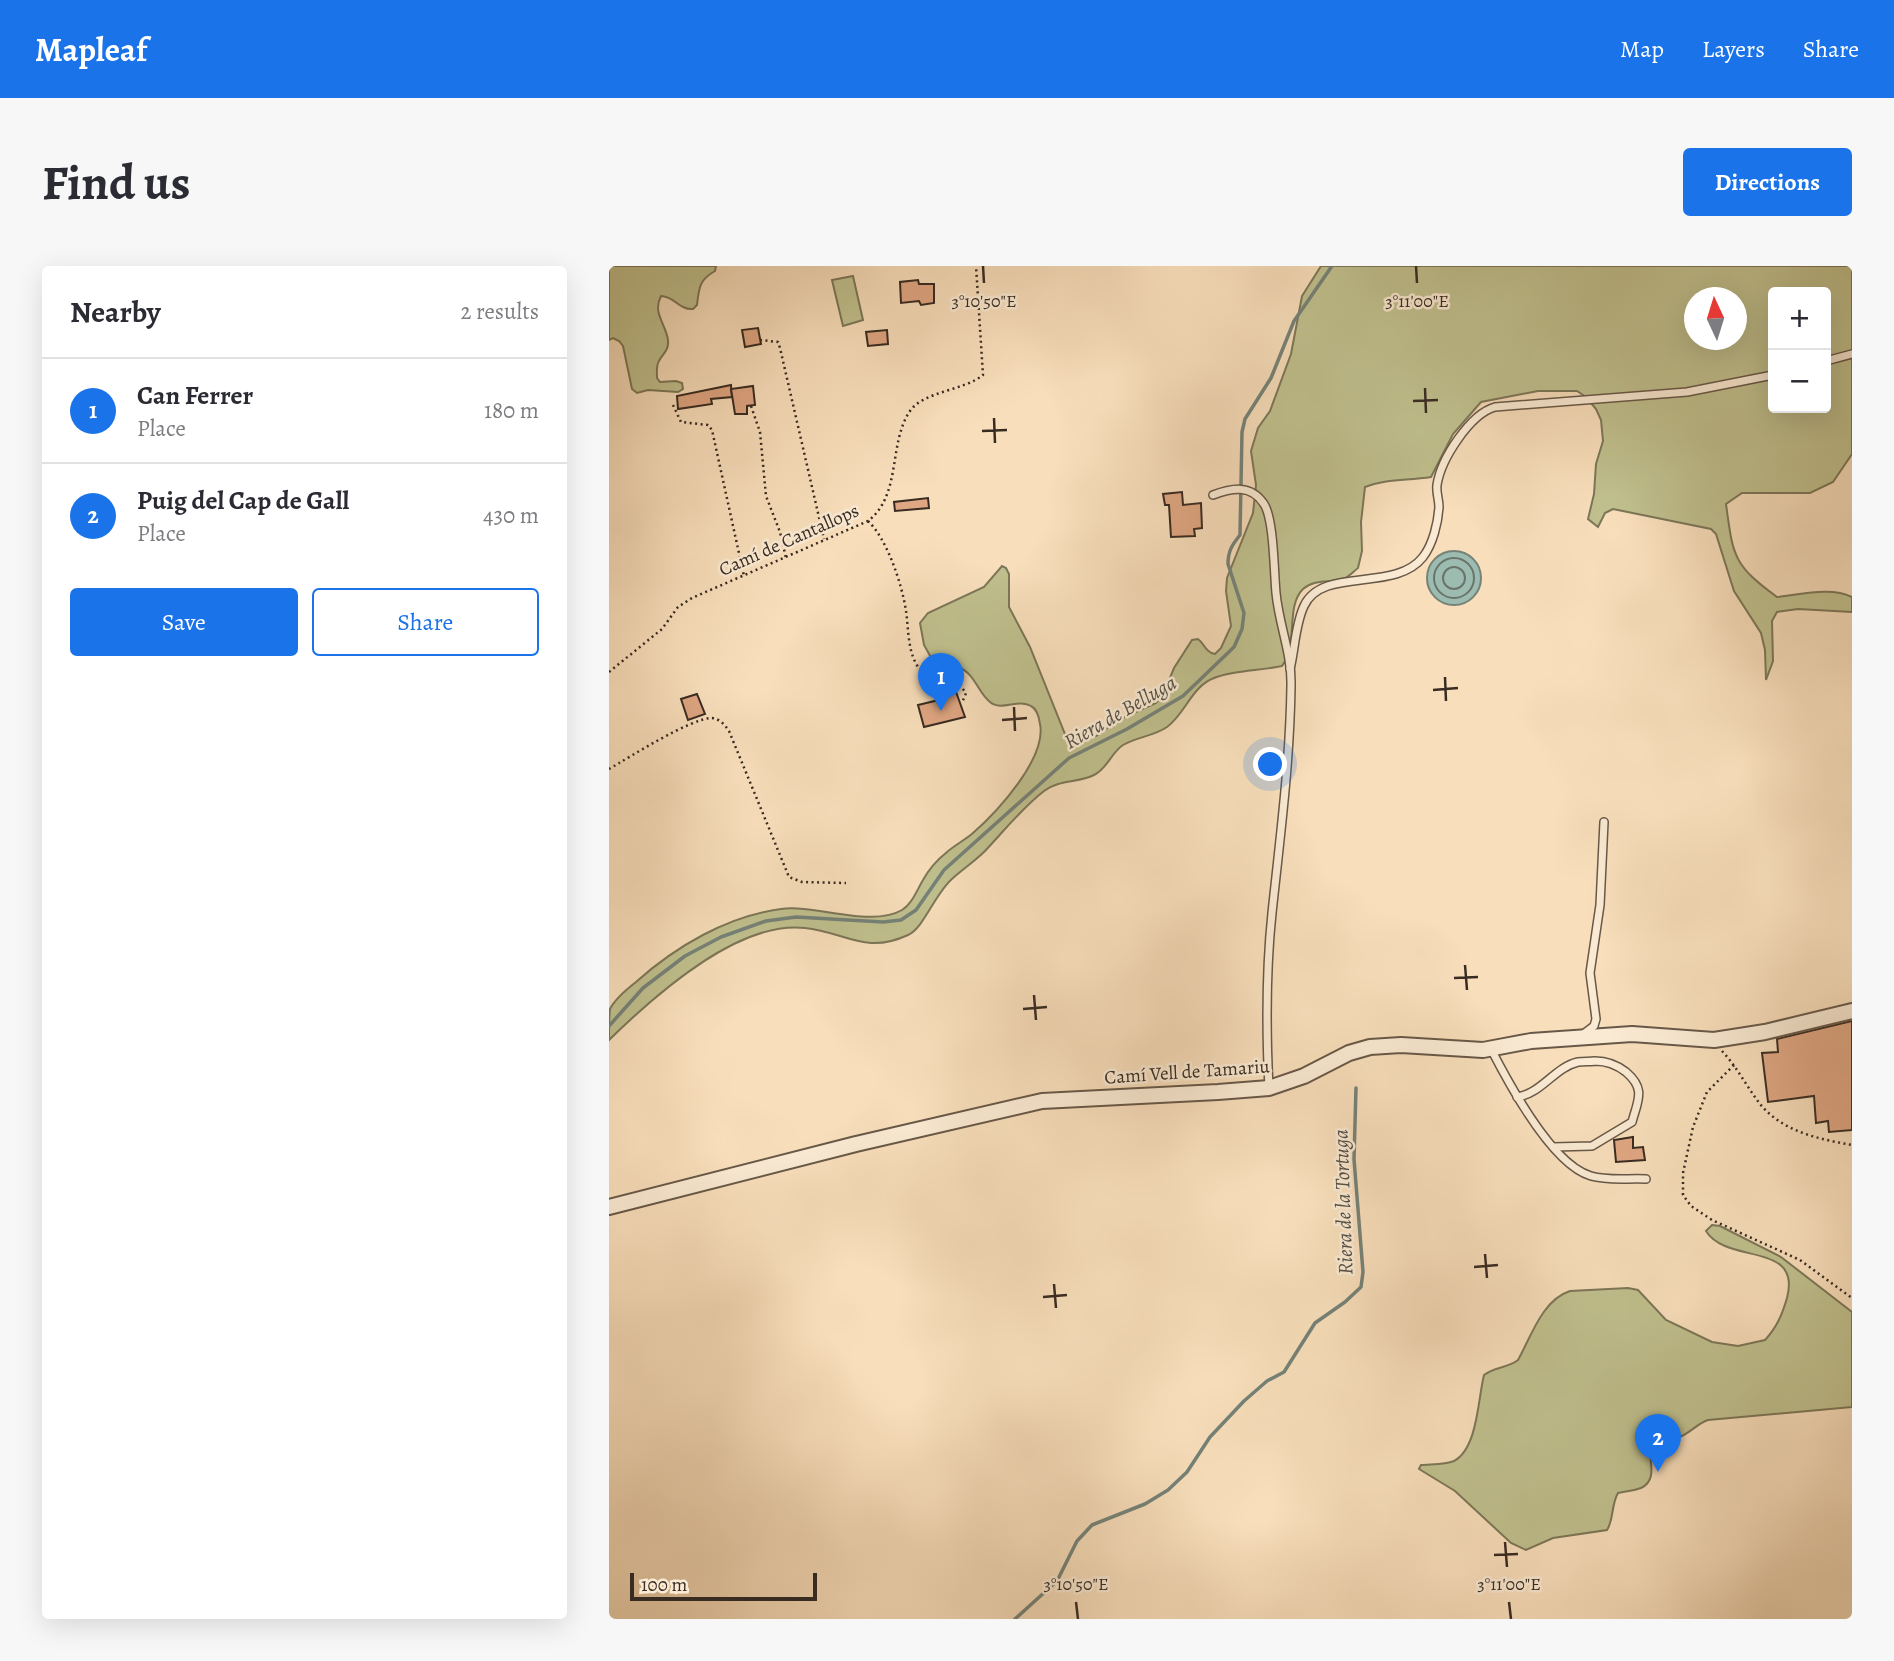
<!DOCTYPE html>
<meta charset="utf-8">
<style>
:root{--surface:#fff;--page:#f7f7f7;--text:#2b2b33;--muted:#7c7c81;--line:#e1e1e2;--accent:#1a73e8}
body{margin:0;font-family:Alegreya,serif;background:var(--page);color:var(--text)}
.controls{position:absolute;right:21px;top:21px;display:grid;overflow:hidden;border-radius:7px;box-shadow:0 7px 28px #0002}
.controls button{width:63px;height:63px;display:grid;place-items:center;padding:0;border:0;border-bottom:2px solid var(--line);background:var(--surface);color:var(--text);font:35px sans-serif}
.compass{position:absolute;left:1075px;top:21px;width:63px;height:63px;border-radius:50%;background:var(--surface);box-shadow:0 7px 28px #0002;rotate:356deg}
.scale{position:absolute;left:21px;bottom:18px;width:187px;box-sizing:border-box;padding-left:7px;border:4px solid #382b22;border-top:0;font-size:19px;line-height:24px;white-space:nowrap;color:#382b22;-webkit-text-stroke:5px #faead3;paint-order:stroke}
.you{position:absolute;left:662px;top:499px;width:24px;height:24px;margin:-18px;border:5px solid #fff;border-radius:50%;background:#1a73e8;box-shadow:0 0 0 10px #1a73e833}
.badge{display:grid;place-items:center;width:46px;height:46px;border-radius:50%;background:var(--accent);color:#fff;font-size:23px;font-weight:700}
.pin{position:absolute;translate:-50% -58px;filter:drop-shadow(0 2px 4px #0008)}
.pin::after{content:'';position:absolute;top:37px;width:24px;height:21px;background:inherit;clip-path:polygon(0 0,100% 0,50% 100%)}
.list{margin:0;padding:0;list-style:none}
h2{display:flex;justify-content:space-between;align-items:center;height:91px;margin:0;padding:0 28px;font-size:30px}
h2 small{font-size:23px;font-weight:400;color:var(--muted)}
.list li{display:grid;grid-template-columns:46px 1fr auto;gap:21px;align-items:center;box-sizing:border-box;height:105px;padding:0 28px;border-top:2px solid var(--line)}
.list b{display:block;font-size:26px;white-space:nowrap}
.list p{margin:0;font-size:23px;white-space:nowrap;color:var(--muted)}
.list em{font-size:23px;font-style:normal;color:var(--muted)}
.actions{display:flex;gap:14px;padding:21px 28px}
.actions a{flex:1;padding:16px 0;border:2px solid var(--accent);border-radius:7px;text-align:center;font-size:24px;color:var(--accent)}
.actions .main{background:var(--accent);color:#fff}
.map{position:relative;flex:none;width:1243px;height:1353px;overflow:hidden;border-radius:7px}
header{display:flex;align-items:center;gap:42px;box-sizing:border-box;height:98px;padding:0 35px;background:var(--accent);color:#fff}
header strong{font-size:33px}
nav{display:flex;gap:38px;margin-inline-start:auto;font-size:24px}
.intro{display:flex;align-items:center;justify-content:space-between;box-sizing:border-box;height:168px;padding:0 42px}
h1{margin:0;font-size:49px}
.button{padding:18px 32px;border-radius:7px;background:var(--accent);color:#fff;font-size:24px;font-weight:700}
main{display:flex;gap:42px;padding:0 42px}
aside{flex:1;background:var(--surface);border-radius:7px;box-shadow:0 7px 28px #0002}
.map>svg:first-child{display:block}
.green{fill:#c0c08e;stroke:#7c7658;stroke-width:2;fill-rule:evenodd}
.water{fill:#9dbcb1;stroke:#758278;stroke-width:2}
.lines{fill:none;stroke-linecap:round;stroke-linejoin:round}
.shore{stroke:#6a746a;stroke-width:2}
.stream{stroke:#758278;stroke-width:3.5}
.building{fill:#dfa682;stroke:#382b22;stroke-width:2}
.lane-casing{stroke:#685848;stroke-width:10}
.street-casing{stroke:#685848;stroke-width:18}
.path{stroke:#382b22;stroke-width:2.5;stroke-dasharray:2 3.5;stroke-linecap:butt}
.lane{stroke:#faead3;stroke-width:7}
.street{stroke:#faead3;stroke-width:14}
.ticks{fill:none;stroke:#382b22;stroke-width:2.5}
.labels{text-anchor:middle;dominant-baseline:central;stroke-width:5;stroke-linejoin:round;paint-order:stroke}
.street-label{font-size:19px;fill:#382b22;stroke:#faead3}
.water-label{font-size:21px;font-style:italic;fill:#514f46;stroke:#faead3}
.ticks-label{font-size:18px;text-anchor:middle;fill:#382b22;stroke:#faead3;stroke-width:5;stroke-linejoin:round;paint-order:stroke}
</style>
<header>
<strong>Mapleaf</strong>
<nav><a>Map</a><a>Layers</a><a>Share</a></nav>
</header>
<div class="intro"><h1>Find us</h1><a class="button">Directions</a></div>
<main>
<aside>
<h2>Nearby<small>2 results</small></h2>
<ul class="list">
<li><span class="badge">1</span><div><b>Can Ferrer</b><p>Place</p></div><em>180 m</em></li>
<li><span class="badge">2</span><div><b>Puig del Cap de Gall</b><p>Place</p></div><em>430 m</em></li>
</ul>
<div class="actions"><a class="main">Save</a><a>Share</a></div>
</aside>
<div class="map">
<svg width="1243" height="1353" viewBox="0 0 1243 1353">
<rect width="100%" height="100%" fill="#f8debb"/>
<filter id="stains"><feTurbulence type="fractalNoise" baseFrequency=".00286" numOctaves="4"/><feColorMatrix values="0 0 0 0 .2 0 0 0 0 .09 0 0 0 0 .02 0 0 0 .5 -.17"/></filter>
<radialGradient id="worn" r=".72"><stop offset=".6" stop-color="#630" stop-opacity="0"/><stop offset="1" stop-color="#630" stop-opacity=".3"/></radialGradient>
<g class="green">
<path d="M0,0H107L106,5C90,14 90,22 88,39L84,43C70,44 65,30 52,30C43,47 57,58 59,74C60,85 54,87 50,95C47,99 48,107 48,112L51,116L67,115L73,117L74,123L69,126L39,124L28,127L23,123L14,80L10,75L4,72L0,74Z"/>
<path d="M712,0H1243V188L1224,216L1201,227H1133L1117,238C1124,290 1124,299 1168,331C1190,329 1222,320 1243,331V346L1189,343L1168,346L1163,355L1164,395L1157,414L1156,384L1152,367L1125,325L1107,268L1102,263L1004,243L996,247L989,261L979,253L985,228L987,198L994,175L992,154L987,143L977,131L968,125H929L872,136L844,168L822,211C798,215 779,212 756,221L752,256L753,285L749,302C745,305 741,310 736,312C723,318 706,312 694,323C676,341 690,377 673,400C651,405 626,404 605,412C583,420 576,448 558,461C545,470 528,471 514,479C502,487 498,503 485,509C469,517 451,513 435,525C413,542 395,565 376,585C366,595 354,603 344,612C326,627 315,662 299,669C256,689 236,666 196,662C129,654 45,730 0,774C0,766 0,750 1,743C6,733 18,723 27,716C66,681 118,650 172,643C206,638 262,662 293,644C303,638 308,624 314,614C320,603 328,594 338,586C346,579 356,574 364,567C388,546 438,492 431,458C430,451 428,443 422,440C409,432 393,446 381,436C369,427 366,407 349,401C341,398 332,399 324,395L315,379L311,357L319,347L375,321L393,300L397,302L400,308V341L421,381L456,468L463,472L487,470L509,454L547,437L554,429L565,402L583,374L589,373C596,378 596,386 606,388L612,382L622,360L617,325L618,312L644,247L647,219L642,185L649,162L661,145L682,88L693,30ZM1164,26H1217V142H1164ZM1086,32H1128V74H1086Z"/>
<polygon points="244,10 254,54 234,60 223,14"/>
<path d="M1103,959L1111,960L1172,991L1243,1046V1141L1099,1154C1087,1158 1081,1168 1068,1172C1058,1176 1051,1170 1041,1180C1040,1195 1049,1214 1032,1222C1024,1225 1016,1225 1009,1227C1002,1239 1005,1253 998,1264L944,1272L917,1284L902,1277L846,1225L810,1203L812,1199C822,1198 836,1199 845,1195C869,1182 869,1132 875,1109C885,1101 899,1102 909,1094C922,1071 933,1034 961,1025L1019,1022L1029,1024L1057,1054L1103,1076L1129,1080L1156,1074C1168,1061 1173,1049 1178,1032C1193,975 1118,999 1097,965Z"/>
</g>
<circle class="water" cx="845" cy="312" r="27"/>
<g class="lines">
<g class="shore">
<circle cx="845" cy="312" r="20"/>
<circle cx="845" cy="312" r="11"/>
</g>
<g class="stream">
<path d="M0,760L34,722L76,690L112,671L157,655L187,651L274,656L292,654L307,644L335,604L460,492L518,463L574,430L625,381L633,363L635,347L619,298C619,285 623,279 631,269L633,166L636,153L662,112L685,55L723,0"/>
<polyline points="406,1353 448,1315 468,1275 483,1259 536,1238 559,1224 578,1206 601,1171 635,1135 658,1115 675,1106 706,1057 736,1036 752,1021 754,1006 745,893 747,822"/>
</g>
</g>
<g class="building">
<polygon points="309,14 310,18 325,18 325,37 312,39 310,35 292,37 291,16"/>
<polygon points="149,62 152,78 136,81 133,64"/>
<polygon points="278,64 279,78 259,80 257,66"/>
<polygon points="122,119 123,131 102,133 103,138 69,143 68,130"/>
<polygon points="144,120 146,139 138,140 138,148 126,148 122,123"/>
<polygon points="573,226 574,239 592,237 593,262 585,263 586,270 562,271 560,239 556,239 554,228"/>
<polygon points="319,232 320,242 286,245 285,236"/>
<polygon points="346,423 356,451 315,461 309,439 334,433 332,426"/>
<polygon points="88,428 96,448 79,454 72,433"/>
<polygon points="1243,755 1243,864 1220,866 1219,855 1207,857 1205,830 1159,836 1153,787 1169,786 1168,773"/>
<polygon points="1024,871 1024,882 1034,881 1036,894 1007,896 1005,874"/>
</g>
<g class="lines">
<defs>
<g id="lane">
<polyline points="1217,95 1243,88"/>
<path d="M604,229C623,222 642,218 655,238C665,253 665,307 667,327C670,359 683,388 682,420C681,496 671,572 663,647C657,704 657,764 660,822"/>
<path d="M681,403C686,383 686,359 695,340C713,300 786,327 814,291C824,278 829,257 830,241C830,233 827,227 828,219C832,193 861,148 886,141L1078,126L1164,109"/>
<polyline points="973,769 985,760 987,753 981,707 991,639 995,556"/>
<path d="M882,783C900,818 943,899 982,910C999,915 1020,912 1037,913"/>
<path d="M908,831C932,828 946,801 969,796C975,795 981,796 986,795C997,795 1008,799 1017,806C1037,823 1029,834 1023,856L983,880L945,881"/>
</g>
<polyline id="street" points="0,941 247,878 433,835 609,826 660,822 695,810 740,787 761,781 792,779 874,784 922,775 1023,768 1105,774 1156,766 1243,745"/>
</defs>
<use href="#lane" class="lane-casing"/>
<use href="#street" class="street-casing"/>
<g class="path">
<polyline points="151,74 169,76 171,82 215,273"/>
<polyline points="64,139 72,156 99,159 103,164 135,310"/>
<polyline points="142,140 151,166 157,230 171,266 177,292"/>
<path d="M259,255C278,273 293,318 297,345C300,365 298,391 314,407C322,415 339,416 350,418L357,427L353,437"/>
<path d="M0,406L53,363L69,341L83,332L259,255C293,229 279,177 301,145C315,125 354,125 374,109L367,0"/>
<path d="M0,503C21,491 82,452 103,452C111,453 116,459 120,465L180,611L193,616L237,617"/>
<path d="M1113,785C1128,801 1138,821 1151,838C1174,866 1210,873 1243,879"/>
<polyline points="1125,799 1098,826 1084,861 1074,907 1074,929 1082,940 1103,954 1191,994 1243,1032"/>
</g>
<use href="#lane" class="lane"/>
<use href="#street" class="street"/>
</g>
<path class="ticks" d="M374,0L375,17M807,0L808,17M816,122L817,147M804,135L829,134M385,152L386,177M373,165L398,164M836,411L837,435M824,424L849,422M405,441L406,465M393,454L418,452M856,699L858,724M845,712L869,711M425,729L427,754M414,743L438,741M876,988L878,1012M865,1001L889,999M445,1018L447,1042M434,1031L458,1029M896,1276L898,1301M885,1289L909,1288M467,1336L469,1353M900,1336L902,1353"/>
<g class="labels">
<g class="street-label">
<text transform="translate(180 274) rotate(-24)">Camí de Cantallops</text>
<text transform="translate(578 806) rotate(-4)">Camí Vell de Tamariu</text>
</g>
<g class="water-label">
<text transform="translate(511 446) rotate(-30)">Riera de Belluga</text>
<text transform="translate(734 936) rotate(-92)">Riera de la Tortuga</text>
</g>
</g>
<g class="ticks-label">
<text x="375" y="41">3°10'50"E</text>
<text x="808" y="41">3°11'00"E</text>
<text x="467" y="1324">3°10'50"E</text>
<text x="900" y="1324">3°11'00"E</text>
</g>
<rect width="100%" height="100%" filter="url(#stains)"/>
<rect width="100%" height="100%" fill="url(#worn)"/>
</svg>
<div class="controls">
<button>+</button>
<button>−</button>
</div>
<svg class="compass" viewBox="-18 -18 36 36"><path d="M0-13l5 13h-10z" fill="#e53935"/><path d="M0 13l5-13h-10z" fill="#7c7c81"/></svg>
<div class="scale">100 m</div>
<div class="you"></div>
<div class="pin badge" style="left:332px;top:445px">1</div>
<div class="pin badge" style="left:1049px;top:1206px">2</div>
</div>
</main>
